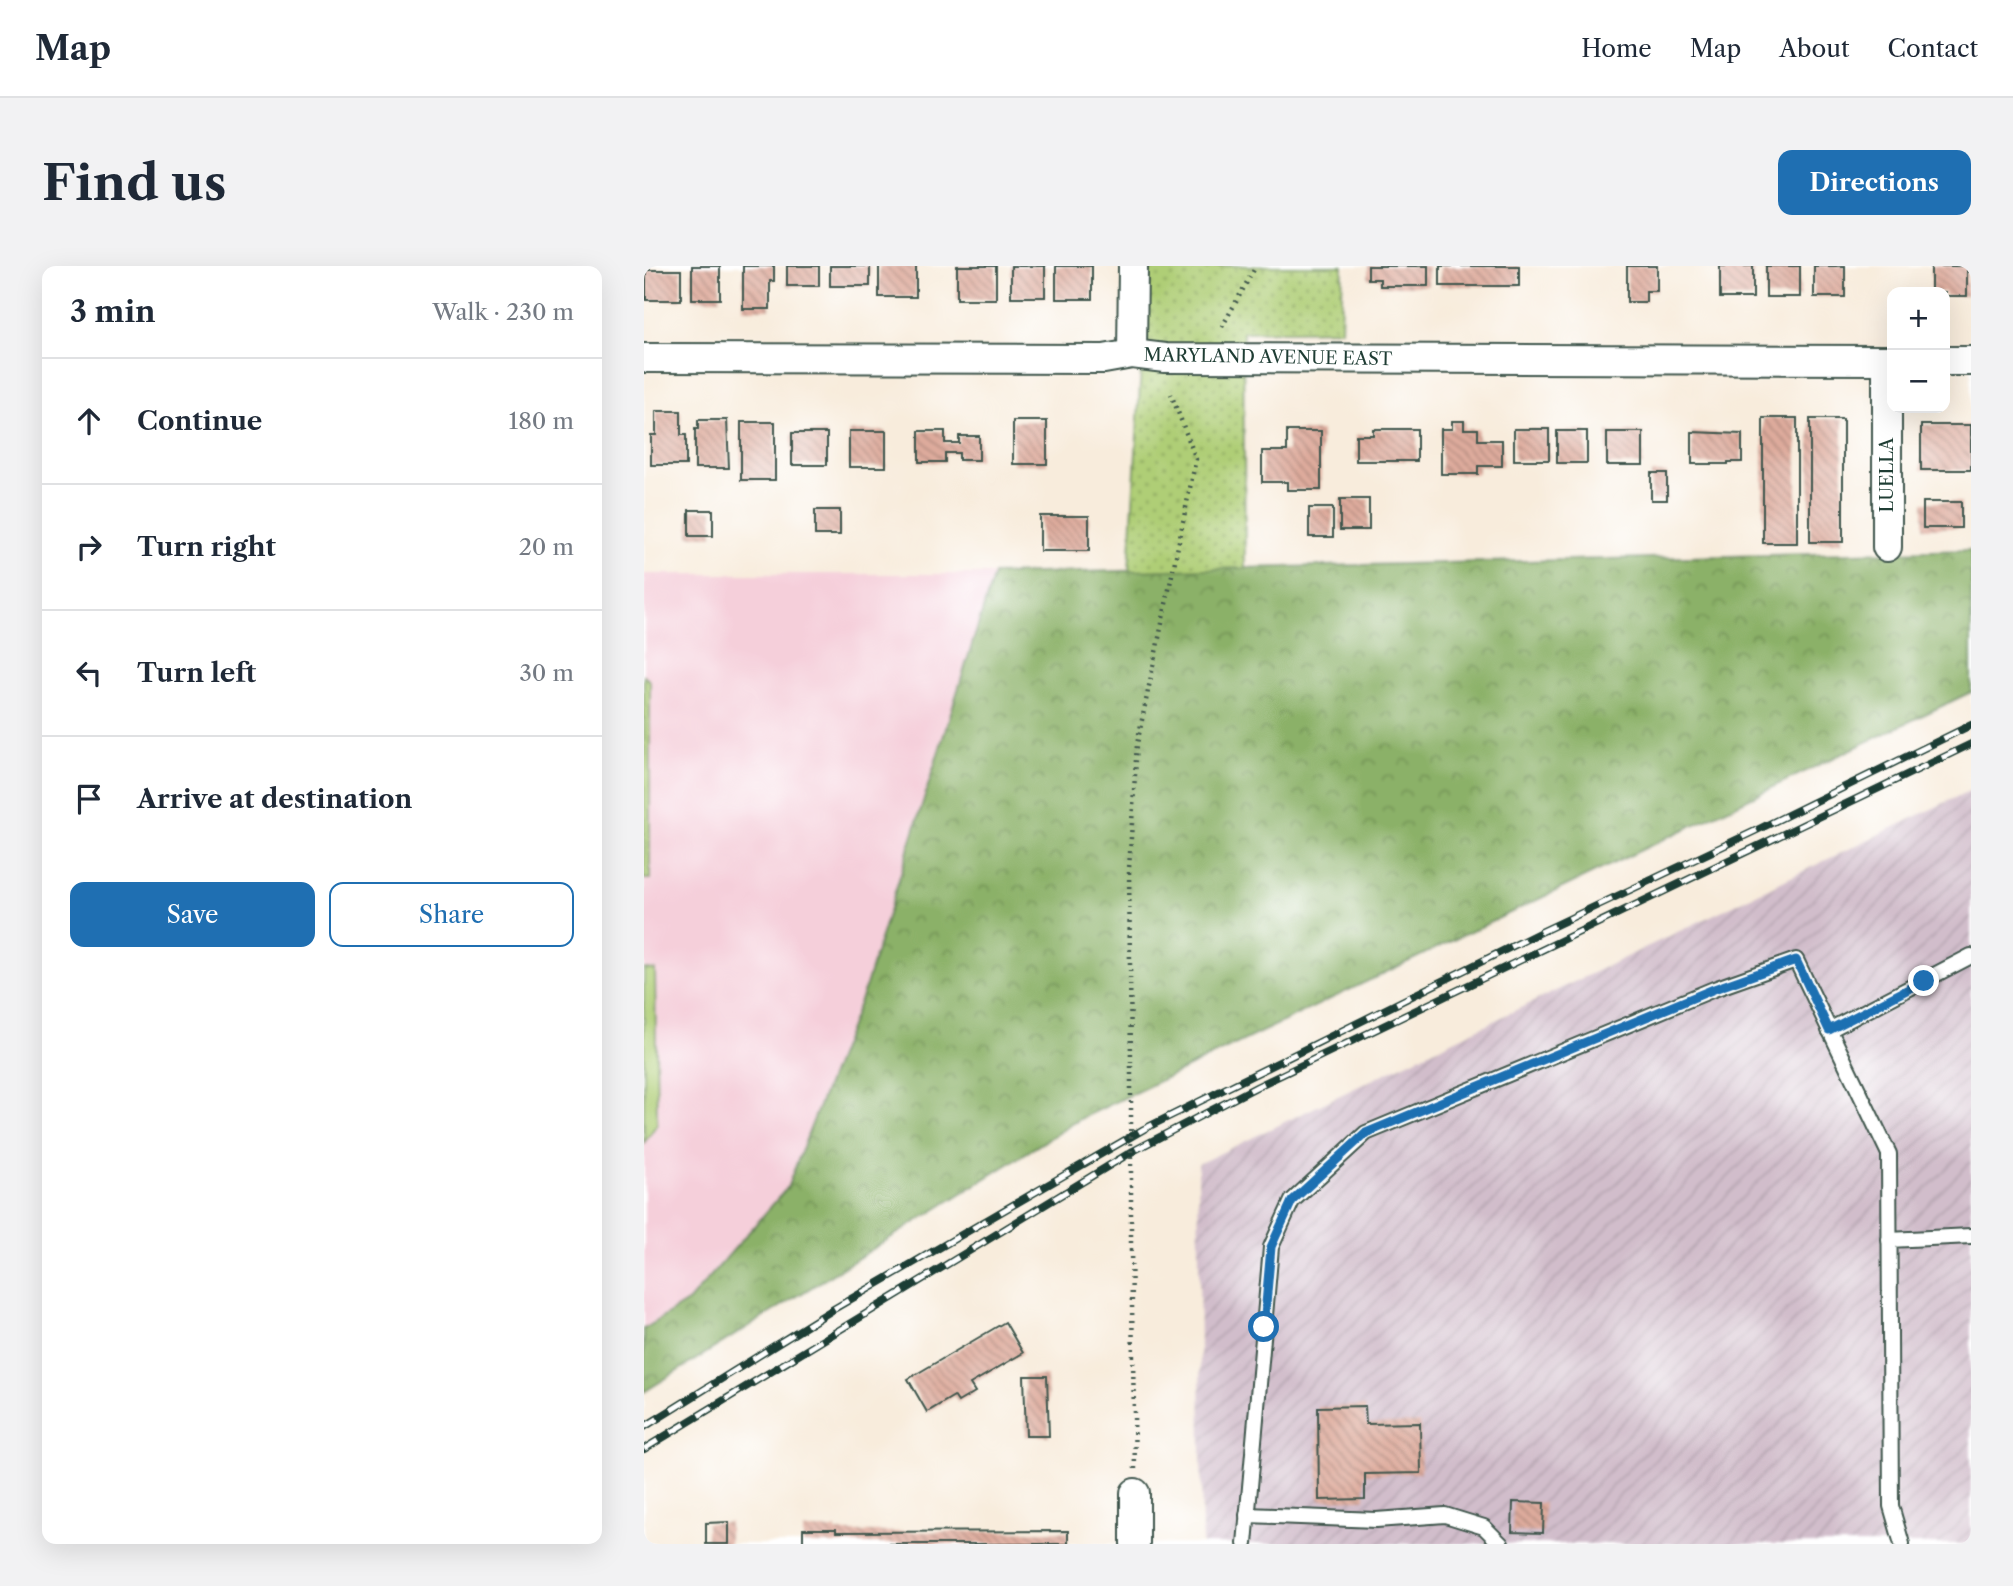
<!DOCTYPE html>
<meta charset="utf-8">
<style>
:root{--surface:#fff;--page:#f2f2f3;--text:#1f2937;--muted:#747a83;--line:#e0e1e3;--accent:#1f6fb2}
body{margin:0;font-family:"Libre Caslon Text",serif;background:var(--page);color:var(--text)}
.controls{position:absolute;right:21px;top:21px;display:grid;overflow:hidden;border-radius:14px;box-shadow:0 7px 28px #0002}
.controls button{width:63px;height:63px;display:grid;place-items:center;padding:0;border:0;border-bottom:2px solid var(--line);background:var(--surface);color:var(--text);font:35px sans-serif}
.stop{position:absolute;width:21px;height:21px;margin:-16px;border:5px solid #1f6fb2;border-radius:50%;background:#fff}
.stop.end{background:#1f6fb2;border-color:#fff;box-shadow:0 2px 7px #0008}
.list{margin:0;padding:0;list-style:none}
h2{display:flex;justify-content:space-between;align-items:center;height:91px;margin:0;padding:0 28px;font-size:30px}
h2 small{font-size:23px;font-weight:400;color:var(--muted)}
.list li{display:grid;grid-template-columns:46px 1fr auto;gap:21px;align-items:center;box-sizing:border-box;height:126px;padding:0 28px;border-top:2px solid var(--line)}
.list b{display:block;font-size:26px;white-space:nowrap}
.list em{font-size:23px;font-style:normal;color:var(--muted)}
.actions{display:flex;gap:14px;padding:21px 28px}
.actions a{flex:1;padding:16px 0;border:2px solid var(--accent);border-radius:14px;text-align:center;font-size:24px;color:var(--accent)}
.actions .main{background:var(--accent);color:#fff}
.icon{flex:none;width:38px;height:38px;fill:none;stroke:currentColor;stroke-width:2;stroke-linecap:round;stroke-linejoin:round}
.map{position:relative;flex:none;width:1327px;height:1278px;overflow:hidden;border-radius:14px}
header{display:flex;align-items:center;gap:42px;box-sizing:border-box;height:98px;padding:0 35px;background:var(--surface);border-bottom:2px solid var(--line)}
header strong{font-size:33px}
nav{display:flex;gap:38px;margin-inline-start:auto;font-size:24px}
.intro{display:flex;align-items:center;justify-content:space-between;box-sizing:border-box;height:168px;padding:0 42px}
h1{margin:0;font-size:49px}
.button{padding:18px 32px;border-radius:14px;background:var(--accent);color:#fff;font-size:24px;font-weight:700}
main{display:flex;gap:42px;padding:0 42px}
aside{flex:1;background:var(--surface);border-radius:14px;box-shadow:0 7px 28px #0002}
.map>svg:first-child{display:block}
.built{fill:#f5cfda}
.industrial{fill:url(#industrial-furrows)}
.forest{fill:url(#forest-crowns);stroke:#55774e;stroke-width:2}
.park{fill:url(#park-dots);stroke:#678655;stroke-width:2}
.garden{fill:#afce76;stroke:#678655;stroke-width:2}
.building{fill:url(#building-back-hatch)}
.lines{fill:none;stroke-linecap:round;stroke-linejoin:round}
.service-casing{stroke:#40574d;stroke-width:18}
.minor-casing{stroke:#40574d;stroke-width:32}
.path{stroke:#40574d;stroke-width:4.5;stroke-dasharray:2 5;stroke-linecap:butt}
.service{stroke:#fff;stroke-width:14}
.minor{stroke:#fff;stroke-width:28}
.rail-casing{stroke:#1f3d34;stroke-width:8}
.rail{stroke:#fff;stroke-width:5;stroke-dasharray:16;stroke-linecap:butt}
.path-bridge{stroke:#40574d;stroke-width:4.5;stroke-dasharray:2 5;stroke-linecap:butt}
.route{stroke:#1f6fb2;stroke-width:9}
.labels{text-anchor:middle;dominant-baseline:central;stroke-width:5;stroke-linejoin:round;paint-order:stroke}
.street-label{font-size:18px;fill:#1f3d34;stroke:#fff}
</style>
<header>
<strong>Map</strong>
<nav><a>Home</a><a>Map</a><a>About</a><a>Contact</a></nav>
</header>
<div class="intro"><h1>Find us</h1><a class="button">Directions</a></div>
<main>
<aside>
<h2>3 min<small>Walk · 230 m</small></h2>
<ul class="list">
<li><svg class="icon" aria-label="ahead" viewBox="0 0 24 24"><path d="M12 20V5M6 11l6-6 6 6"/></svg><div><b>Continue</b></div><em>180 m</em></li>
<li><svg class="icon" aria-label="right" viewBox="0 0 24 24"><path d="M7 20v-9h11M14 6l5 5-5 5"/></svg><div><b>Turn right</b></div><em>20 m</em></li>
<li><svg class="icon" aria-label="left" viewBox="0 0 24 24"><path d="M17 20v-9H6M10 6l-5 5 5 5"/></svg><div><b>Turn left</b></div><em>30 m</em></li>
<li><svg class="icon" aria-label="arrive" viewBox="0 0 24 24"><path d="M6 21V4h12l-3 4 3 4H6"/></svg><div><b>Arrive at destination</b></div></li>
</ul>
<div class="actions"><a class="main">Save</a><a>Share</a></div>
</aside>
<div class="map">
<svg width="1327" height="1278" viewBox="0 0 1327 1278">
<defs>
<pattern id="industrial-furrows" width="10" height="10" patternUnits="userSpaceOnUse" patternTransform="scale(1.75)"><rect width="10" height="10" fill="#d1bdcb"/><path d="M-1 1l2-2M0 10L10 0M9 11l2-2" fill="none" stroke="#b3a3af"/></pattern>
<pattern id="forest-crowns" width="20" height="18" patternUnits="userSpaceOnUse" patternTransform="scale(1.75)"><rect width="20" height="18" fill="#8bb167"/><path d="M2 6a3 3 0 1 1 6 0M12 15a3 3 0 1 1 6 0" fill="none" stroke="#719156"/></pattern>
<pattern id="park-dots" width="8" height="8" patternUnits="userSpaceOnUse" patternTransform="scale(1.75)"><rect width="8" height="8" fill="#afce76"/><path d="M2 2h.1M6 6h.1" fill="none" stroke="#8ea862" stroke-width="1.8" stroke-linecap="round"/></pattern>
<pattern id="building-back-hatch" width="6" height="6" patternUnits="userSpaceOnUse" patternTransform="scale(1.75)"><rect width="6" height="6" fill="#deab9c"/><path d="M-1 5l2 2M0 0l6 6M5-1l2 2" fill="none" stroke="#b38c80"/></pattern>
</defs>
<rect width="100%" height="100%" fill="#fff"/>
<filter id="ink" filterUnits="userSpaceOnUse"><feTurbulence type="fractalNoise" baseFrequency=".0143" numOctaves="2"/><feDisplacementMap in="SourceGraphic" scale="14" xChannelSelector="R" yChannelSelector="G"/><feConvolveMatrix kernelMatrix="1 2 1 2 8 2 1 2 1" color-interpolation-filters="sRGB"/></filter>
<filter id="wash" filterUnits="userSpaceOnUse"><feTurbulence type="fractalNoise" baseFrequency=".00686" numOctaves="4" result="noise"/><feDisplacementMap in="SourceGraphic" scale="28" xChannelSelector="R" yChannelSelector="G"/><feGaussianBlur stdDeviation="1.57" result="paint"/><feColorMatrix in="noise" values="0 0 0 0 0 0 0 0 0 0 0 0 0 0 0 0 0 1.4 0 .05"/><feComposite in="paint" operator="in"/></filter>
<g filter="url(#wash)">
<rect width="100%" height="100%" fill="#f8ecdc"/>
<polygon class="built" points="0,308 350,308 222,719 143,922 45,1035 0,1063"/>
<polygon class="industrial" points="1327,524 1327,1278 558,1278 554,898"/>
<polygon class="forest" points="1327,284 1327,426 438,852 0,1126 0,1063 45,1035 143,922 222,719 350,308"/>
<polygon class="park" points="503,0 699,0 697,64 599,66 601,302 485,305"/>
<g class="garden">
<polygon points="0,410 6,415 6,613 0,613"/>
<polygon points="0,703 11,704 13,858 0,877"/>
</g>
<g id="blocks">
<g class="building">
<rect x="48" y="0" width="28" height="33"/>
<polygon points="99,0 130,0 130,15 126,15 126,43 99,43"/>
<rect x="143" y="0" width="32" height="20"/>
<rect x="186" y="0" width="40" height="20"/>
<rect x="235" y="0" width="37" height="31"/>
<rect x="313" y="0" width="39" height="33"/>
<rect x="367" y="0" width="34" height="31"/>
<rect x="412" y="0" width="36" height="33"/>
<polygon points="724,0 784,0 784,20 736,20 736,13 724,13"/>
<rect x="796" y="0" width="79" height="20"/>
<polygon points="983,0 1013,0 1013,25 1002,25 1002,36 983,36"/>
<rect x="1076" y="0" width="33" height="32"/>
<rect x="1122" y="0" width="34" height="31"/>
<rect x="1170" y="0" width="31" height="31"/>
<polygon points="1287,0 1323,0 1323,30 1301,30 1301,26 1287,26"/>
<rect x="2" y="4" width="35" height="30"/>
<polygon points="12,145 37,145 37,169 42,169 42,199 7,199 7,169 12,169"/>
<rect x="1119" y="152" width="34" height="125"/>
<rect x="1166" y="153" width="33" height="123"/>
<polygon points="54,154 83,154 85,202 51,202 51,163 54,163"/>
<rect x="369" y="155" width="34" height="43"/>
<polygon points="808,155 820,155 820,163 834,163 834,174 858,174 858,200 834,200 834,208 797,208 797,163 808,163"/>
<rect x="97" y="156" width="34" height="58"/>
<rect x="1277" y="159" width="50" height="45"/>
<polygon points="729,163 773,163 773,195 712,195 712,169 729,169"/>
<rect x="870" y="163" width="35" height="31"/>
<rect x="205" y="165" width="37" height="36"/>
<polygon points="275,165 301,165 301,177 315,177 315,170 335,170 335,194 315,194 315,187 301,187 301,196 275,196"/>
<polygon points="643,165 677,165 677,224 643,224 643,216 618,216 618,185 643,185"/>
<rect x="913" y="165" width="30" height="32"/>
<rect x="963" y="166" width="36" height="33"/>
<polygon points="1048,166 1098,168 1098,196 1084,196 1084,198 1048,198"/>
<rect x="148" y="167" width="35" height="32"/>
<rect x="1007" y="207" width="16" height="27"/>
<rect x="696" y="233" width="29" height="31"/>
<rect x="1279" y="236" width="38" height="26"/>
<rect x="665" y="242" width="24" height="29"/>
<rect x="45" y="244" width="24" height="26"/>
<rect x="171" y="244" width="25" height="25"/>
<rect x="396" y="250" width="49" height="35"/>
<polygon points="361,1056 379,1087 326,1118 331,1126 314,1136 310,1130 283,1146 264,1113"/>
<polygon points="380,1110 403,1110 405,1170 382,1170"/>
<polygon points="721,1140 722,1158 776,1157 777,1207 721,1208 721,1233 675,1234 674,1141"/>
<polygon points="869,1236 900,1237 899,1267 868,1266"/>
<polygon points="85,1256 85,1278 62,1278 62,1257"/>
<polygon points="159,1263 192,1263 192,1266 424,1265 424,1278 159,1278"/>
</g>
</g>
</g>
<g filter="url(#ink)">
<use href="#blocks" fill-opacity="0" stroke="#40574d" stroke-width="2"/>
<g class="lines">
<defs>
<g id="service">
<polyline points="1185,764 1327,690"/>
<polyline points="1245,974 1327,970"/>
<polyline points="603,1249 732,1254 801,1249 840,1261 857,1278"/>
<polyline points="601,1278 627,981 648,935 722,867 1070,723 1152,694 1245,888 1247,1240 1258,1278"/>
</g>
<g id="minor">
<polyline points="488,88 489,0"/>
<polyline points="0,92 460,93 488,88 521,92 1248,94"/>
<polyline points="1243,94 1243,281"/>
<polyline points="1301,95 1327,95"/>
<polyline points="491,1227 491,1278"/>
</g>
</defs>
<use href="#service" class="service-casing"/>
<use href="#minor" class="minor-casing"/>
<g class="path">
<polyline points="578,61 612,0"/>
<polyline points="487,797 485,603 493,478 552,193 527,128"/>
<polyline points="487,984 491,1203"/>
</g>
<use href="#service" class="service"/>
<use href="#minor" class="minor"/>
<defs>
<g id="rail">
<polyline points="0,1161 188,1044 500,863 897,666 1111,565 1327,459"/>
<polyline points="0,1183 489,885 614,820 1327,478"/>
</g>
</defs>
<use href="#rail" class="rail-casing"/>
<use href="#rail" class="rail"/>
<polyline class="path-bridge" points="487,984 487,797"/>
</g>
</g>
<g class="lines" filter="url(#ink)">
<polyline class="route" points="620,1061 627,981 648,935 722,867 1070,723 1152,694 1185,764 1280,715"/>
</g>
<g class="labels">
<g class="street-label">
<text transform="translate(624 91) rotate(1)">MARYLAND AVENUE EAST</text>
<text transform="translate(1243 209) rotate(-90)">LUELLA</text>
</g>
</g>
</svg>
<div class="controls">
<button>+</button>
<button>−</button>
</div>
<div class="stop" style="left:620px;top:1061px"></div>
<div class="stop end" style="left:1280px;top:715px"></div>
</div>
</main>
